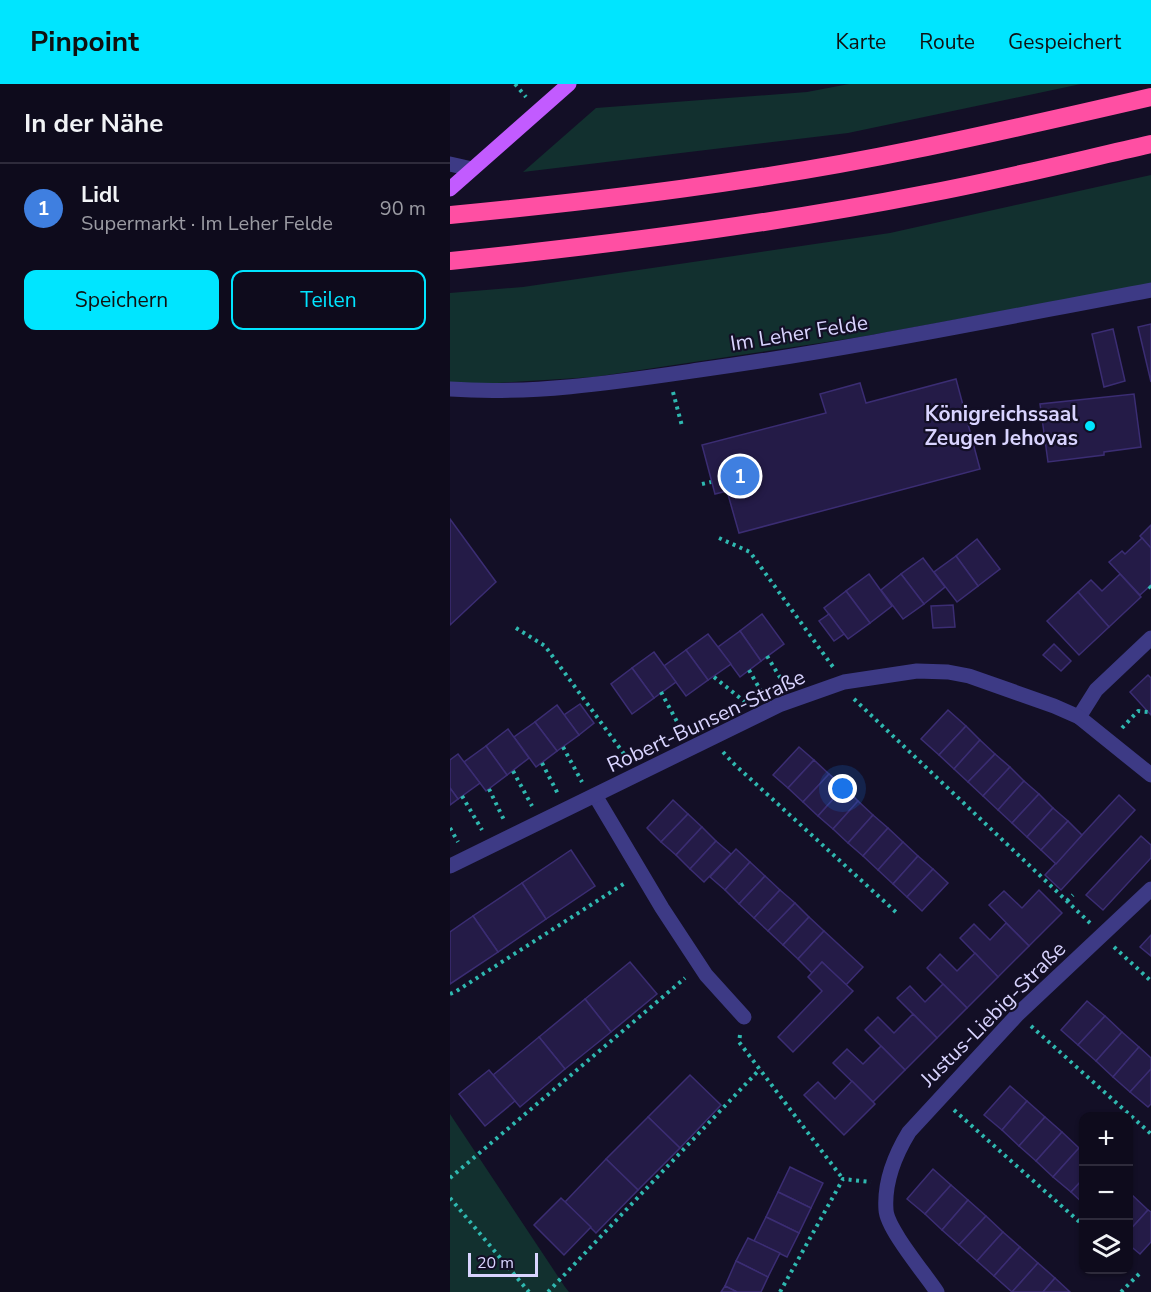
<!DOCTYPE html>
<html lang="de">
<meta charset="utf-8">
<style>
:root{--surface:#0e0b1c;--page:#1c1929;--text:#f1f3f6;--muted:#9b9ba3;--line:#2e2b3b;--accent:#00e5ff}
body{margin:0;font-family:"Nunito Sans",sans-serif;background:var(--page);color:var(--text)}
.controls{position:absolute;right:18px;bottom:18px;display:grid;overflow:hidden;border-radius:12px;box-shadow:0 2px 4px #0004}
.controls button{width:54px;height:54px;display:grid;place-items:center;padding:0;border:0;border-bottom:2px solid var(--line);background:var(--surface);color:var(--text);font:30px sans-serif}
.scale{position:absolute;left:18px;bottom:15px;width:70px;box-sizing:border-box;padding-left:6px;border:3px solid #d9d4ff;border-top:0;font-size:16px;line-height:21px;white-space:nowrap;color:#d9d4ff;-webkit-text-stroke:4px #130f26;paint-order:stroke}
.you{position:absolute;left:393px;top:705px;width:21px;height:21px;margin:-15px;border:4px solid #fff;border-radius:50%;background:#1a73e8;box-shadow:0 0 0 9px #1a73e833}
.badge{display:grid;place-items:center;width:39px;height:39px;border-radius:50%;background:var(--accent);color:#fff;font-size:20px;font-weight:700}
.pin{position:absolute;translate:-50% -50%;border:3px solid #fff;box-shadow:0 2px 6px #0006}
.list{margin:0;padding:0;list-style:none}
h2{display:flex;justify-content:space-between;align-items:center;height:78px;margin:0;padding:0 24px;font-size:26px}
h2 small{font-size:20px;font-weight:400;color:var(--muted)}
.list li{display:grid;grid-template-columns:39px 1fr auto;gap:18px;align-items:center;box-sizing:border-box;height:90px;padding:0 24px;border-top:2px solid var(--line)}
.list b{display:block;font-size:22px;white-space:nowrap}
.list p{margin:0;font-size:20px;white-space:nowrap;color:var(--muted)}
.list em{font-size:20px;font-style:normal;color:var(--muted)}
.actions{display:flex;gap:12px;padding:18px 24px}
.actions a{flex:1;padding:14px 0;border:2px solid var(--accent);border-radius:12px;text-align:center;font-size:21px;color:var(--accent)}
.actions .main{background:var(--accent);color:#111}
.icon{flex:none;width:33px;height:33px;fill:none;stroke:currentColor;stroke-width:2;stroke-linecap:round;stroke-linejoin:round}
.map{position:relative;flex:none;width:701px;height:1208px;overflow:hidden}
header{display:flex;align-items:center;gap:36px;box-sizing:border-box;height:84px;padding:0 30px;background:var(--accent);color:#111}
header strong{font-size:28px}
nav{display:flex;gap:33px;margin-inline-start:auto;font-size:21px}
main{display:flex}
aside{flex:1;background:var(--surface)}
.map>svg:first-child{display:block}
.green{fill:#12302f}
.building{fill:#241b47;stroke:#3b2d73;stroke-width:1.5}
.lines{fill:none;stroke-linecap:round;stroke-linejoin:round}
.path{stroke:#2fb8b0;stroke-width:4;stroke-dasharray:3 4.5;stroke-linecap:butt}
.minor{stroke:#3d3a85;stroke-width:15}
.major{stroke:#c25bff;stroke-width:15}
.highway{stroke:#ff4fa3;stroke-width:18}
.poi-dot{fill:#00e5ff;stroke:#130f26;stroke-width:2}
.labels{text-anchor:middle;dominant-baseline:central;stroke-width:4.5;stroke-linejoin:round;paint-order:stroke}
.street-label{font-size:21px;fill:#d9d4ff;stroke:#130f26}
.poi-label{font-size:21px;font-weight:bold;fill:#d9d4ff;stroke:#130f26;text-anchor:end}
</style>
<header>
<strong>Pinpoint</strong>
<nav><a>Karte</a><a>Route</a><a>Gespeichert</a></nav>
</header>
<main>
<aside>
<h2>In der Nähe<small></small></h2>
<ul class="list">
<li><span class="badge" style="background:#3f7fe0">1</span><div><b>Lidl</b><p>Supermarkt · Im Leher Felde</p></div><em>90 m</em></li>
</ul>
<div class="actions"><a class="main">Speichern</a><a>Teilen</a></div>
</aside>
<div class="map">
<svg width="701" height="1208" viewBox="0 0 701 1208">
<rect width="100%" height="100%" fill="#130f26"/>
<g class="green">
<polygon points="399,0 631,0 398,49 73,88 146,24 357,8"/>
<polygon points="701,91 701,200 410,253 144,293 15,301 0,299 0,209 73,203 440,149"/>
<polygon points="0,1030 115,1203 119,1208 0,1208"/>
</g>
<g class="building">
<polygon points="701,240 701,298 688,243"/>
<polygon points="663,245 675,297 654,303 642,250"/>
<polygon points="506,295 530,385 289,449 277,407 265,410 252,361 376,329 370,310 410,299 416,319"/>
<polygon points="684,310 691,363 654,368 654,371 598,378 590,320"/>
<polygon points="0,435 46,498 0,541"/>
<polygon points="701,441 701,464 690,452"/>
<polygon points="692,454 701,464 701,501 690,511 659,478 672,467 675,470"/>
<polygon points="527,455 550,485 528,502 506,472"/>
<polygon points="506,472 528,502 507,518 484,488"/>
<polygon points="473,474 495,503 474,520 451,490"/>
<polygon points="419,490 442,522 420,539 396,507"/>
<polygon points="451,490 474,520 453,535 431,506"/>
<polygon points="670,490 691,513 659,543 628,508 641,496 652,507"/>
<polygon points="396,507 420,539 398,555 374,524"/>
<polygon points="628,508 659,543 629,571 597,537"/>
<polygon points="503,521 505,543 483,544 481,522"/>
<polygon points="312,530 334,560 311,577 290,547"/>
<polygon points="379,530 394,550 384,557 369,537"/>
<polygon points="290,547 311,577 290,593 268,563"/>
<polygon points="258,550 281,580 258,596 236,566"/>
<polygon points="604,560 621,577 611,587 593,571"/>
<polygon points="236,566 258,596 236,612 214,582"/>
<polygon points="204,568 226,598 204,614 182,584"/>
<polygon points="182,584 204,614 182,630 161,600"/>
<polygon points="698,591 701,594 701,631 680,608"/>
<polygon points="130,620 144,639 129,651 114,631"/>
<polygon points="107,621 129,651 107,667 85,638"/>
<polygon points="498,626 516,642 489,671 471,655"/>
<polygon points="85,638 107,667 86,683 64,653"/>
<polygon points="516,642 530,656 504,685 489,671"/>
<polygon points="58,645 79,674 57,691 36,662"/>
<polygon points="530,656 545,670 518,698 504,685"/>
<polygon points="36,662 57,691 36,707 14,678"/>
<polygon points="349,663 364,676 338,704 323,691"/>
<polygon points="8,670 30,699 8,715 0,704 0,676"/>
<polygon points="545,670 560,683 533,712 518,698"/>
<polygon points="364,676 379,690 353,718 338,704"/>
<polygon points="560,683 574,697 548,726 533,712"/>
<polygon points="379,690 394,703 368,732 353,718"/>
<polygon points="574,697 589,710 562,739 548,726"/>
<polygon points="394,703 408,717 383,745 368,732"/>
<polygon points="0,704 8,715 0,721"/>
<polygon points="589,710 603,724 577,753 562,739"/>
<polygon points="669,711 685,726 611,806 595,791"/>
<polygon points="223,716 238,730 211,758 197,744"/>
<polygon points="408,717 423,731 398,759 383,745"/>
<polygon points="603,724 618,737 591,766 577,753"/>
<polygon points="238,730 252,743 226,771 211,758"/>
<polygon points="423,731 438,744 413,772 398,759"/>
<polygon points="618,737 632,751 606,780 591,766"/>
<polygon points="252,743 266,757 240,785 226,771"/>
<polygon points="438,744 453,758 428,786 413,772"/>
<polygon points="691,752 701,761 701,774 653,826 636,811"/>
<polygon points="266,757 281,770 254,798 240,785"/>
<polygon points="453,758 468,772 443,800 428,786"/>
<polygon points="286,765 300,778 275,806 260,793"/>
<polygon points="121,766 145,802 96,835 72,799"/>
<polygon points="468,772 483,785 457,813 443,800"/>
<polygon points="300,778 315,792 289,820 275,806"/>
<polygon points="483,785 498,799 472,827 457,813"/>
<polygon points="315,792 330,806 304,834 289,820"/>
<polygon points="72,799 96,835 48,868 23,832"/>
<polygon points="330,806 345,819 318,847 304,834"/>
<polygon points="589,806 612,829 579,862 539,821 554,807 572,824"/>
<polygon points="345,819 359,833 333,861 318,847"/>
<polygon points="23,832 48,868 0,900 0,848"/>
<polygon points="359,833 374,847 348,875 333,861"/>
<polygon points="556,839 579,862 548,893 510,854 524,840 540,856"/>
<polygon points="374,847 413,883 396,901 372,878 362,889 348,875"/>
<polygon points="701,851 701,872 690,863"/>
<polygon points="525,869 548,893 517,924 477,884 490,870 507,887"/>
<polygon points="180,878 207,910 161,948 135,915"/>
<polygon points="372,878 403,907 343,968 328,953 372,907 358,893"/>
<polygon points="493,900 517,924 487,954 447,914 460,902 475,918"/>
<polygon points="135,915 161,948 115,985 89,953"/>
<polygon points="637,917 655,932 628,961 611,946"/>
<polygon points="463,930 487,954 455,986 415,946 428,933 444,949"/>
<polygon points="655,932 672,948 646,977 628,961"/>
<polygon points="672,948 689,963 663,993 646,977"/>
<polygon points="89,953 115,985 70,1023 43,991"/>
<polygon points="431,962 455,986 423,1018 383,979 397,965 413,980"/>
<polygon points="689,963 701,974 701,985 680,1008 663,993"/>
<polygon points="701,985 701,1020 698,1023 680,1008"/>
<polygon points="39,986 65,1017 35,1042 9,1010"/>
<polygon points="240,991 271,1021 230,1064 198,1033"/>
<polygon points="402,997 425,1020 394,1051 354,1011 368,998 385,1015"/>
<polygon points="560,1002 577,1017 552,1046 534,1031"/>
<polygon points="577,1017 595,1033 569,1062 552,1046"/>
<polygon points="198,1033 230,1064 188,1106 156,1075"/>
<polygon points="595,1033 612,1048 586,1077 569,1062"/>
<polygon points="612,1048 629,1064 603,1093 586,1077"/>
<polygon points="629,1064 634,1068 634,1094 621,1108 603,1093"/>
<polygon points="156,1075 188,1106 146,1149 115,1118"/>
<polygon points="340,1083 373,1099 361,1124 328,1108"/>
<polygon points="483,1085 501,1101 475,1130 457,1115"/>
<polygon points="634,1094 634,1120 621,1108"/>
<polygon points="501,1101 518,1116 492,1146 475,1130"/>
<polygon points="328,1108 361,1124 349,1149 316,1133"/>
<polygon points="681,1110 698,1126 678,1148 678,1113"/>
<polygon points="111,1114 141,1143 114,1171 84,1141"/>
<polygon points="518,1116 536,1132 509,1161 492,1146"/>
<polygon points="698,1126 701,1128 701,1158 690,1170 678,1160 678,1148"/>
<polygon points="536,1132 553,1148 527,1177 509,1161"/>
<polygon points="316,1133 349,1149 337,1173 304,1157"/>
<polygon points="553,1148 570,1163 544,1192 527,1177"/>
<polygon points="298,1154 330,1169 318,1193 286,1177"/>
<polygon points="570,1163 588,1179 562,1208 544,1192"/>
<polygon points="286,1177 318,1193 311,1208 287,1208 275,1202"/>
<polygon points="588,1179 605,1194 593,1208 562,1208"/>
<polygon points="605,1194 620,1208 593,1208"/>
<polygon points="275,1202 287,1208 271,1208"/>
</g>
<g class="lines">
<g class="path">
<polyline points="65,0 76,13"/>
<polyline points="223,308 232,342"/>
<polyline points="252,400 261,398"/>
<polyline points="269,454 300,468 383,583"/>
<polyline points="699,502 701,504"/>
<polyline points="66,544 95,562 177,674"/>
<polyline points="317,572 334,600"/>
<polyline points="299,586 312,609"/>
<polyline points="264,593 295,618"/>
<polyline points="211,608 232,647"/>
<polyline points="404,615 640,839"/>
<polyline points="672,644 688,627 698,628"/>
<polyline points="113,663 132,698"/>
<polyline points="273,668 283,679 448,830"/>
<polyline points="92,679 108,710"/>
<polyline points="63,687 82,722"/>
<polyline points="39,705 54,736"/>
<polyline points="12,712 32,746"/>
<polyline points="0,744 8,758"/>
<polyline points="617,817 623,811"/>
<polyline points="664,863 701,897"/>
<polyline points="0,910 5,908 175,799"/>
<polyline points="581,942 701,1050"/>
<polyline points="290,951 289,958 393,1095"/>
<polyline points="504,1026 634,1142"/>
<polyline points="0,1094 235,894"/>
<polyline points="0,1114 79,1208"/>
<polyline points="98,1208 310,985"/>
<polyline points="330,1208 393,1095 421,1098"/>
<polyline points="671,1208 691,1188"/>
</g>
<g class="minor">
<polyline points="0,80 22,85"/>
<path d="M0,305C83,311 167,298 249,286C401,265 551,234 701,206"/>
<polyline points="629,633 646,606 701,554"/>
<polyline points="146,713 212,824 256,891 294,933"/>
<polyline points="0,782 329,621 394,598 467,587 498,588 519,592 604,622 629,633 701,691"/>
<path d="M487,1208C476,1191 437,1145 436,1126C434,1099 445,1071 459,1048L568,930L701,805"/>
</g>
<polyline class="major" points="0,105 119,0"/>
<g class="highway">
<path d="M0,131C156,116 313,97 467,65C545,49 623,31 701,13"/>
<path d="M0,177C159,161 318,141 475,110C551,96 626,77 701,60"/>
</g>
</g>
<circle class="poi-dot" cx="640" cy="342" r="6"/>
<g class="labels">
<g class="street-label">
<text transform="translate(349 249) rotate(-9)">Im Leher Felde</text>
<text transform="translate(256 637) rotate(-25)">Robert-Bunsen-Straße</text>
<text transform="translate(543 930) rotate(-45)">Justus-Liebig-Straße</text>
</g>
<g class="poi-label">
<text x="628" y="330">Königreichssaal<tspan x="628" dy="24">Zeugen Jehovas</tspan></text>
</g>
</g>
</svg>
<div class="controls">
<button>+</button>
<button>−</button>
<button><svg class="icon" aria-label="layers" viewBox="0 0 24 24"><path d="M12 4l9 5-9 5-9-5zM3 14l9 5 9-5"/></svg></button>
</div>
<div class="scale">20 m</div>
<div class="you"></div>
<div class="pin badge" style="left:290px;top:392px;background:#3f7fe0">1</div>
</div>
</main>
